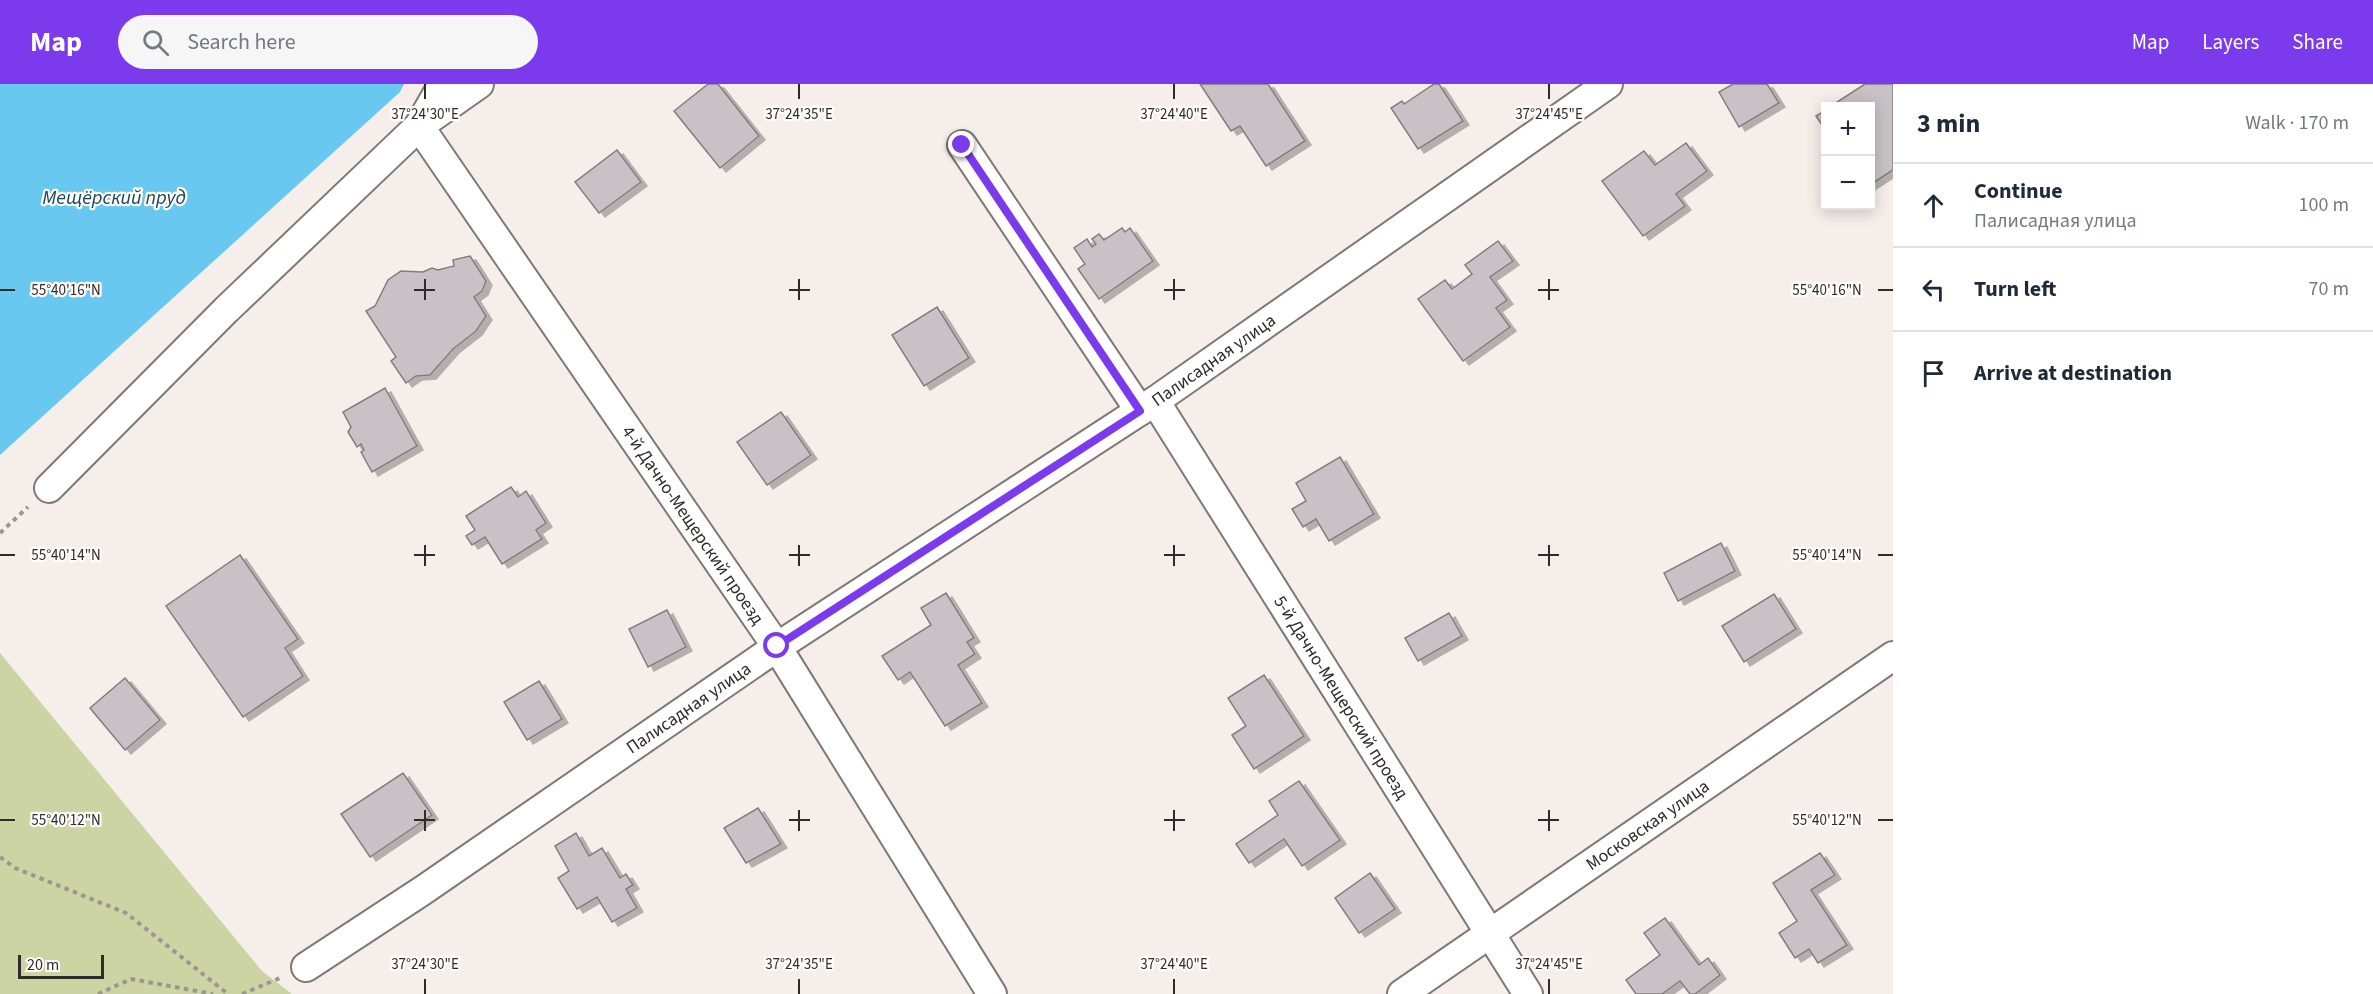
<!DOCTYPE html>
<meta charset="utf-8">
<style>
:root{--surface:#fff;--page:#f6f6f7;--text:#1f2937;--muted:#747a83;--line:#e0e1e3;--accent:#7c3aed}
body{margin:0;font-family:"Source Sans 3",sans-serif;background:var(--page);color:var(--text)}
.controls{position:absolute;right:18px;top:18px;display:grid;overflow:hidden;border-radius:0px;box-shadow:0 3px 15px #0003}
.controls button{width:54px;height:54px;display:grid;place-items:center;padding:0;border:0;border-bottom:2px solid var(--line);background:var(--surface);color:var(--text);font:30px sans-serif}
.scale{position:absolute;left:18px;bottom:15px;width:86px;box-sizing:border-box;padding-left:6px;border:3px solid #2e2b2a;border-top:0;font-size:16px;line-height:21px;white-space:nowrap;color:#2e2b2a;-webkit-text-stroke:4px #fefdfc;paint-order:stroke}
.stop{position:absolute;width:18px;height:18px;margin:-14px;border:4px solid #7c3aed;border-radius:50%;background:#fff}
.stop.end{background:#7c3aed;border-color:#fff;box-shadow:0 2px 6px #0008}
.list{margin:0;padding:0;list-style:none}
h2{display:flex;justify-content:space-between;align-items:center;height:78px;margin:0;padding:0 24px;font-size:26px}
h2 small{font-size:20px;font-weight:400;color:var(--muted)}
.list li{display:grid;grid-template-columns:39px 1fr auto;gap:18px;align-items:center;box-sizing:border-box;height:84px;padding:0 24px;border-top:2px solid var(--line)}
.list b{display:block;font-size:22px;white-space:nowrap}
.list p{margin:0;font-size:20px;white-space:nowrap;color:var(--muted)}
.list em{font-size:20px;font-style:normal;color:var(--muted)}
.icon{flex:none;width:33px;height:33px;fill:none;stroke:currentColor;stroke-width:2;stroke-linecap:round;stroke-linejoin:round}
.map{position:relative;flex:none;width:1893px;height:910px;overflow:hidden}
header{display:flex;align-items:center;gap:36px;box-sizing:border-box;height:84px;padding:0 30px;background:var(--accent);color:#fff}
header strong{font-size:28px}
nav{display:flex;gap:33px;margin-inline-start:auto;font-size:21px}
.search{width:420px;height:54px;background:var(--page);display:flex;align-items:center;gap:15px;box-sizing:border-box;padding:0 21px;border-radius:33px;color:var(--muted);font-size:22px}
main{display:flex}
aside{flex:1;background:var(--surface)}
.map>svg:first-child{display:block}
.green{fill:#cbd4a2}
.water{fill:#69c8ef}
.building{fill:#c8c1c5;stroke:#847d80;stroke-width:1.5;filter:url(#shadow)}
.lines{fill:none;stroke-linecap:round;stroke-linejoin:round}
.minor-casing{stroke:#7f7976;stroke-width:32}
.path{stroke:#9b9693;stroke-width:4;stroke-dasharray:4.5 4.5;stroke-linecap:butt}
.minor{stroke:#fff;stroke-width:28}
.route{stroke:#7c3aed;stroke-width:8}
.ticks{fill:none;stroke:#2e2b2a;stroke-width:2}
.labels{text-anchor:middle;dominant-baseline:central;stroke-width:4.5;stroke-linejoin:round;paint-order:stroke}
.street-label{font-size:18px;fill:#2e2b2a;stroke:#fefdfc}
.water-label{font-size:20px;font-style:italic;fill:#1c4656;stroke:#fefdfc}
.ticks-label{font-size:15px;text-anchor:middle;fill:#2e2b2a;stroke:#fefdfc;stroke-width:4.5;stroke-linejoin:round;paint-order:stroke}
</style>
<header>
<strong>Map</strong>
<div class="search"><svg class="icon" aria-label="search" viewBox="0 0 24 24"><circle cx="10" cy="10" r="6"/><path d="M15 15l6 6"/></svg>Search here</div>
<nav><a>Map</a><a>Layers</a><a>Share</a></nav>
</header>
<main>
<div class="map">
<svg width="1893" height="910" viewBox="0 0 1893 910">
<defs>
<filter id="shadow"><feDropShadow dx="6" dy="4" stdDeviation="0" flood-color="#0004"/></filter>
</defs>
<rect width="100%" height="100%" fill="#f5eeea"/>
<polygon class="green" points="0,569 262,887 292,910 0,910"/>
<polygon class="water" points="0,0 404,0 400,8 0,371"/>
<g class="building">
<polygon points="708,0 718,0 759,52 720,84 674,27"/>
<polygon points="1200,0 1268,0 1305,57 1266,82 1240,42 1231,47"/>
<polygon points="1434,0 1439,0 1463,37 1418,65 1391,24 1402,17 1404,20"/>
<polygon points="1733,0 1767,0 1779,19 1739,43 1719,8"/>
<polygon points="1865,0 1893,0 1893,86 1870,101 1870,22 1831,22"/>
<polygon points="1826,26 1826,47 1816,32"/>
<polygon points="1686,59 1707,87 1676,110 1685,122 1643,152 1602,97 1644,67 1655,81"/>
<polygon points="617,66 641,98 599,129 575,98"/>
<polygon points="1122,144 1125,148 1130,144 1153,177 1099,215 1078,185 1085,180 1074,164 1087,155 1092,163 1096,160 1092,155 1099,150 1104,156"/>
<polygon points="1498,157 1513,177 1490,193 1507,216 1496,224 1510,243 1463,277 1418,215 1445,196 1452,205 1472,190 1465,181"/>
<polygon points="470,172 486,197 482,207 474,213 486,232 476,247 453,265 430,291 416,292 406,299 391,277 396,273 366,227 375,222 388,196 401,187 423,188 432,184 438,186 454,182 453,176"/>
<polygon points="937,223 969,274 924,302 892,251"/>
<polygon points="385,304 417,362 372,388 361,368 364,366 361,360 357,363 348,348 351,343 343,328"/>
<polygon points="781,328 811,371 767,401 737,358"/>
<polygon points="1340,373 1374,430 1329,457 1316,435 1303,443 1292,425 1306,417 1296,399"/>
<polygon points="511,403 518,413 526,407 546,439 536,446 542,455 502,480 485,453 472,461 466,452 475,446 466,432"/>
<polygon points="1721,459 1735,487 1678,517 1664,489"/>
<polygon points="240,471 298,555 285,564 303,592 243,633 166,522"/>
<polygon points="946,509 974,554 967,558 975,570 958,581 982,619 945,642 910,588 898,596 882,572 931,541 921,524"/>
<polygon points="1774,510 1796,545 1744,578 1722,542"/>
<polygon points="667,526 686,563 648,583 629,545"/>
<polygon points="1449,529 1462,552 1418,577 1405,554"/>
<polygon points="1264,591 1304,652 1254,685 1232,651 1246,642 1228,614"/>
<polygon points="125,594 160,636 125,666 90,624"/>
<polygon points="539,597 562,635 527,656 504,618"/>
<polygon points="403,689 432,731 370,773 341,730"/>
<polygon points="1299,697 1340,756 1302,782 1284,755 1249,779 1236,760 1278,731 1269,717"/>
<polygon points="758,724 781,760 746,779 724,744"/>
<polygon points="576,749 589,772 602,764 620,794 626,790 633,801 626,805 637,824 612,838 597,813 577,825 558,794 569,787 555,762"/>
<polygon points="1820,769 1835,791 1811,806 1847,861 1818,879 1809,865 1795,874 1779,849 1797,837 1773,799"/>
<polygon points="1370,789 1395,825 1359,849 1335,814"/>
<polygon points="1665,834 1699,881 1708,874 1720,891 1695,910 1690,910 1680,897 1662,910 1636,910 1626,896 1660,871 1644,849"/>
</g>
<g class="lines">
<defs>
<g id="minor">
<polyline points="425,38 479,0"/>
<path id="s1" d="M419,42L777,563L992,910"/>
<polyline points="962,61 1140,327"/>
<path id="s2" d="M1155,317L1528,910"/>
<polyline points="49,404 226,226 419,42 443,0"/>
<path id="s3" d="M306,883L422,807L777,563L1155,317L1608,0"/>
<path id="s4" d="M1402,910L1893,572"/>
</g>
</defs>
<use href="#minor" class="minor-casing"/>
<g class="path">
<polyline points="0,449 28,423"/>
<polyline points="0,773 15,784 126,829 228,910"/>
<polyline points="98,910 131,895 213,910"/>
<polyline points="242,910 280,894"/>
</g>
<use href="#minor" class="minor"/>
</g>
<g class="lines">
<polyline class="route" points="777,562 1140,327 962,61"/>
</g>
<path class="ticks" d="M425,0V15M799,0V15M1174,0V15M1549,0V15M425,195V216M799,195V216M1174,195V216M1549,195V216M0,206H15M414,206H435M789,206H810M1164,206H1185M1538,206H1559M1878,206H1893M425,461V482M799,461V482M1174,461V482M1549,461V482M0,471H15M414,471H435M789,471H810M1164,471H1185M1538,471H1559M1878,471H1893M425,726V747M799,726V747M1174,726V747M1549,726V747M0,736H15M414,736H435M789,736H810M1164,736H1185M1538,736H1559M1878,736H1893M425,895V910M799,895V910M1174,895V910M1549,895V910"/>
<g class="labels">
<g class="street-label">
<text stroke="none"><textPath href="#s3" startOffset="1092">Палисадная улица</textPath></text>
<text stroke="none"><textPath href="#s1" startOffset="484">4-й Дачно-Мещерский проезд</textPath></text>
<text stroke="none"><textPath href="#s2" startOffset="350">5-й Дачно-Мещерский проезд</textPath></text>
<text stroke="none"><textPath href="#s3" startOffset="462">Палисадная улица</textPath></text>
<text stroke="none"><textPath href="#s4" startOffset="298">Московская улица</textPath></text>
</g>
<g class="water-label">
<text x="114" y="114">Мещёрский пруд</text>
</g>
</g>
<g class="ticks-label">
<text x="425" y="35">37°24'30"E</text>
<text x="799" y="35">37°24'35"E</text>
<text x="1174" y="35">37°24'40"E</text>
<text x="1549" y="35">37°24'45"E</text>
<text x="66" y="211">55°40'16"N</text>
<text x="1827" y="211">55°40'16"N</text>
<text x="66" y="476">55°40'14"N</text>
<text x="1827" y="476">55°40'14"N</text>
<text x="66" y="741">55°40'12"N</text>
<text x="1827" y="741">55°40'12"N</text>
<text x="425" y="885">37°24'30"E</text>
<text x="799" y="885">37°24'35"E</text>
<text x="1174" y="885">37°24'40"E</text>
<text x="1549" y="885">37°24'45"E</text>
</g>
</svg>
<div class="controls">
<button>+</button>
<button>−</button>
</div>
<div class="scale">20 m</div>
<div class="stop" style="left:777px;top:562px"></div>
<div class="stop end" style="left:962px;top:61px"></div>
</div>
<aside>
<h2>3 min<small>Walk · 170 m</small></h2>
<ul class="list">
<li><svg class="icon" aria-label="ahead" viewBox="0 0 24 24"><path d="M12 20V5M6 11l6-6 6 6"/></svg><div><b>Continue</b><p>Палисадная улица</p></div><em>100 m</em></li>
<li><svg class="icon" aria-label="left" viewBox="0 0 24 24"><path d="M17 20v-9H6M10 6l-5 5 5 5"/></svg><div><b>Turn left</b></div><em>70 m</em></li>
<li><svg class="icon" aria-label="arrive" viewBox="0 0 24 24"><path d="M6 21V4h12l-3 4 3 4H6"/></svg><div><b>Arrive at destination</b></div></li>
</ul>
</aside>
</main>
